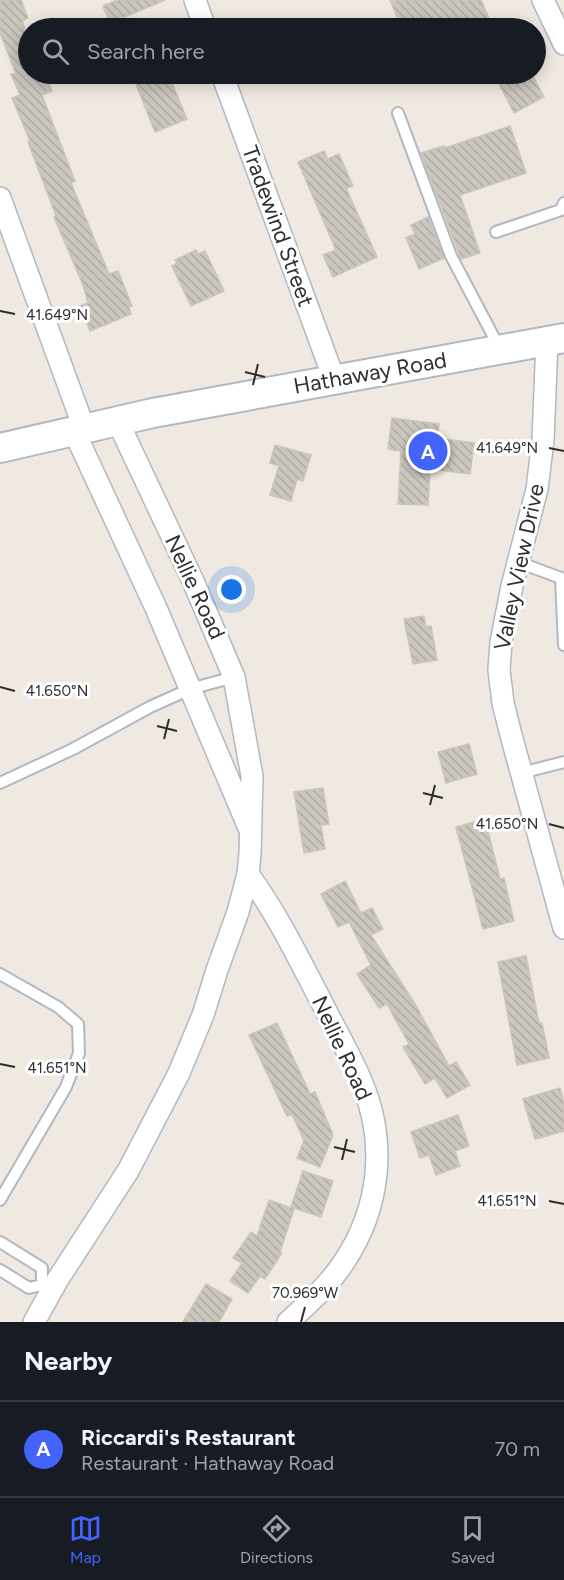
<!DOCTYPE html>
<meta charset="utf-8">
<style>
:root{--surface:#171b24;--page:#20242c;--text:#f1f3f6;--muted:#9ea1a6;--line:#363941;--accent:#4264fb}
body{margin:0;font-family:Figtree,sans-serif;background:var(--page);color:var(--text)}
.you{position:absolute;left:232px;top:590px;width:21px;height:21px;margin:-15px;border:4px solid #fff;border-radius:50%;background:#1a73e8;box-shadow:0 0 0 9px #1a73e833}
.badge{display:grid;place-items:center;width:39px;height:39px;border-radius:50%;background:var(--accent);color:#fff;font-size:20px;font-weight:700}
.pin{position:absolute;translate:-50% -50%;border:3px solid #fff;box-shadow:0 2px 6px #0006}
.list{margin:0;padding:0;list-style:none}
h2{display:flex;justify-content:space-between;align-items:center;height:78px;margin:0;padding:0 24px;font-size:26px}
h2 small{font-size:20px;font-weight:400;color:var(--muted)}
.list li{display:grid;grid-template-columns:39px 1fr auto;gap:18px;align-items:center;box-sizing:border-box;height:96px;padding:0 24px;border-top:2px solid var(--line)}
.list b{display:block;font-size:22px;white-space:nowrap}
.list p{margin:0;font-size:20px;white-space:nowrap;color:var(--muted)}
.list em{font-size:20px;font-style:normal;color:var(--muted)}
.icon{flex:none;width:33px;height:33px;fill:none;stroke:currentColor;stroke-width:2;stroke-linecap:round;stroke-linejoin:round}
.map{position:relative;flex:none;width:564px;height:1322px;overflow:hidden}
.search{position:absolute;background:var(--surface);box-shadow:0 3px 15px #0003;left:18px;right:18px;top:18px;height:66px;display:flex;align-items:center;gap:15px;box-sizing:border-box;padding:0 21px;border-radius:33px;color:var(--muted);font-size:22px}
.sheet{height:174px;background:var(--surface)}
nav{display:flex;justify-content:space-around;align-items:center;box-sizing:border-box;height:84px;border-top:2px solid var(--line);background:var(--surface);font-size:16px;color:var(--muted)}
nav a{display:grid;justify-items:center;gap:3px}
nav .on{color:var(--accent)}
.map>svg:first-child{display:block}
.building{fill:url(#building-back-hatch);stroke:#cbc5ba;stroke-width:1.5}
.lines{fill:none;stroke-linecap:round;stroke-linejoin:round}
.service-casing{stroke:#b4b7c1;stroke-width:14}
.minor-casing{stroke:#b4b7c1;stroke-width:24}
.secondary-casing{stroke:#b4b7c1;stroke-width:32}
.service{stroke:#fff;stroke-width:10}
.minor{stroke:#fff;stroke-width:21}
.secondary{stroke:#fff;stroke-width:28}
.ticks{fill:none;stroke:#2e2e2e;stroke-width:2}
.labels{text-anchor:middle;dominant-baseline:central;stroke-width:6;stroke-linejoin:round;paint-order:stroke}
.street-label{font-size:22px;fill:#2e2e2e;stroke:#fff}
.ticks-label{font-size:15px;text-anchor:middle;fill:#2e2e2e;stroke:#fff;stroke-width:6;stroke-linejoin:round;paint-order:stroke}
</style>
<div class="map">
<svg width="564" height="1322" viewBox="0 0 564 1322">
<defs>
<pattern id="building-back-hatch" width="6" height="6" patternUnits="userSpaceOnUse" patternTransform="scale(1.5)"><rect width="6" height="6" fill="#cbc7bf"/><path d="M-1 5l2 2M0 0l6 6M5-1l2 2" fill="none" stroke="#afaba4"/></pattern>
</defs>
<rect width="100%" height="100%" fill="#efe9e1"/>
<g class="building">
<polygon points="0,0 21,0 28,18 22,21 28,38 28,74 45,74 52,91 42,95 75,181 71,183 109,274 118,271 132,306 129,307 131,314 90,331 80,306 88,303 83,285 54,217 56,216 28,142 30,141 12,98 20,95 11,74 16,74 0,33"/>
<polygon points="117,0 165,0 110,23 103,6"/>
<polygon points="390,0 481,0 493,28 402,28"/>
<polygon points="149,74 168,74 187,119 155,132 134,79"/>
<polygon points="494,74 532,74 544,97 514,113"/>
<polygon points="510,126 526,173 460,195 480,253 461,259 421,153 444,146 445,148"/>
<polygon points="324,151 328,159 339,154 353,186 346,188 377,257 333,277 323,255 336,250 298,162"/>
<polygon points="428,217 444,258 419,269 406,238 415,234 411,225"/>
<polygon points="196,250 198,254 205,251 224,291 191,306 172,266 177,263 175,260"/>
<polygon points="392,418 439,424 437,438 474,443 470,474 430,469 428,505 398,504 401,451 388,449"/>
<polygon points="275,445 311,455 303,481 297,479 291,501 270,495 279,466 270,463"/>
<polygon points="424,616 426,627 431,626 437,660 413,664 404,619"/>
<polygon points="469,744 477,774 446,783 438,752"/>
<polygon points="323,788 329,824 321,825 325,849 304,853 294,792"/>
<polygon points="485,819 500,879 504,878 514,921 483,929 456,827"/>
<polygon points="345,881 361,913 372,908 383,929 371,935 415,1004 449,1066 456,1062 470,1085 447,1098 435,1078 425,1084 403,1047 409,1044 387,1004 379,1008 357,974 371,965 349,922 338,927 321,894"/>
<polygon points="526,956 539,1023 542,1023 549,1058 517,1065 498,962"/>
<polygon points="277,1023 310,1094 315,1092 333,1135 320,1167 297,1158 304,1141 292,1114 287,1116 249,1035"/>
<polygon points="560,1088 564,1103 564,1131 535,1139 523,1099"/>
<polygon points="458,1115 469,1146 455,1151 460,1166 436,1175 429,1155 420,1158 411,1132"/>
<polygon points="303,1171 333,1181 321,1217 291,1207"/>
<polygon points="269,1200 294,1209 280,1252 282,1253 265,1279 260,1276 248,1293 230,1281 242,1263 233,1258 251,1232 257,1236"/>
<polygon points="206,1284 232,1299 219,1322 183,1322"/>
</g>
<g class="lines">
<defs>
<g id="service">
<polyline points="398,113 451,256 500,349"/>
<polyline points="496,232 561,210 564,203"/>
<polyline points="518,562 561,578 564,645"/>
<polyline points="521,773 564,762"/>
<polyline points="0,783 73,749 150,707 190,689 234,677"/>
<polyline points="0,974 58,1007 78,1024 79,1053 66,1087 0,1200"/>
<polyline points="0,1242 42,1268 42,1285"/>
<polyline points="0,1270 29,1288 42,1285 47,1289"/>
</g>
<g id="minor">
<polyline points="195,0 205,28"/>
<polyline points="543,0 564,44"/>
<polyline points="222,74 334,379"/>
<polyline points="0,198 84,428"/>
<polyline points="547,341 543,440 537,489 512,586 501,642 499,670 503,703 511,735 564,928"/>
<polyline points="74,431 156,608 249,828"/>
<path d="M248,874C278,915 300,961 323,1005C336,1031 351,1056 362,1083C387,1143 380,1208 344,1262C329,1285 308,1304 288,1322"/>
<polyline points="34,1322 58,1279 128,1171 179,1073 203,1015 217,970 238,912 248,874 250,854 252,776 234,677 193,581 117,420"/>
</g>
<polyline id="secondary" points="0,448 153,413 564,338"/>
</defs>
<use href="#service" class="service-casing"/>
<use href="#minor" class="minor-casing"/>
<use href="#secondary" class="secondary-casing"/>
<use href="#service" class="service"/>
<use href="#minor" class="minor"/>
<use href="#secondary" class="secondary"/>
</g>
<path class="ticks" d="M0,311L15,314M245,372L265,377M253,385L258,364M549,448L564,451M0,687L15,691M157,726L177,731M164,739L169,719M423,793L443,798M430,805L435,785M549,824L564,828M0,1064L15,1067M334,1147L355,1152M342,1160L347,1139M549,1201L564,1204M301,1322L305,1307"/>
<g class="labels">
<g class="street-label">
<text transform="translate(278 226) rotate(70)">Tradewind Street</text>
<text transform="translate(370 373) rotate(-10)">Hathaway Road</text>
<text transform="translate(519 567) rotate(-78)">Valley View Drive</text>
<text transform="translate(195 587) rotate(65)">Nellie Road</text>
<text transform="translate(342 1048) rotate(65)">Nellie Road</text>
</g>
</g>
<g class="ticks-label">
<text x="57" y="320">41.649°N</text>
<text x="507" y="453">41.649°N</text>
<text x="57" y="696">41.650°N</text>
<text x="507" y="829">41.650°N</text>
<text x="57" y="1073">41.651°N</text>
<text x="507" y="1206">41.651°N</text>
<text x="305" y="1298">70.969°W</text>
</g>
</svg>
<div class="you"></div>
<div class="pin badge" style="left:428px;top:451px">A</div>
<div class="search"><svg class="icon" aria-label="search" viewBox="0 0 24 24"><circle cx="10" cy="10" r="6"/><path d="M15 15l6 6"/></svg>Search here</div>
</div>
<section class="sheet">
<h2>Nearby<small></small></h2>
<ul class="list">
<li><span class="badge">A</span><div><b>Riccardi's Restaurant</b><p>Restaurant · Hathaway Road</p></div><em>70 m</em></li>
</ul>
</section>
<nav>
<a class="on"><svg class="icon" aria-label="map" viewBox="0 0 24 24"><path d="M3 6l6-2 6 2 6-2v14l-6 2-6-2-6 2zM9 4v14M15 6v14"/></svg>Map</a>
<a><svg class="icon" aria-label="directions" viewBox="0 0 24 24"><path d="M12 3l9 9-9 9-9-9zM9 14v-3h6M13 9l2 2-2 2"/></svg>Directions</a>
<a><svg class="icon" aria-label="saved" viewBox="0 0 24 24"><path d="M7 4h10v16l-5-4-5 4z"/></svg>Saved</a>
</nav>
